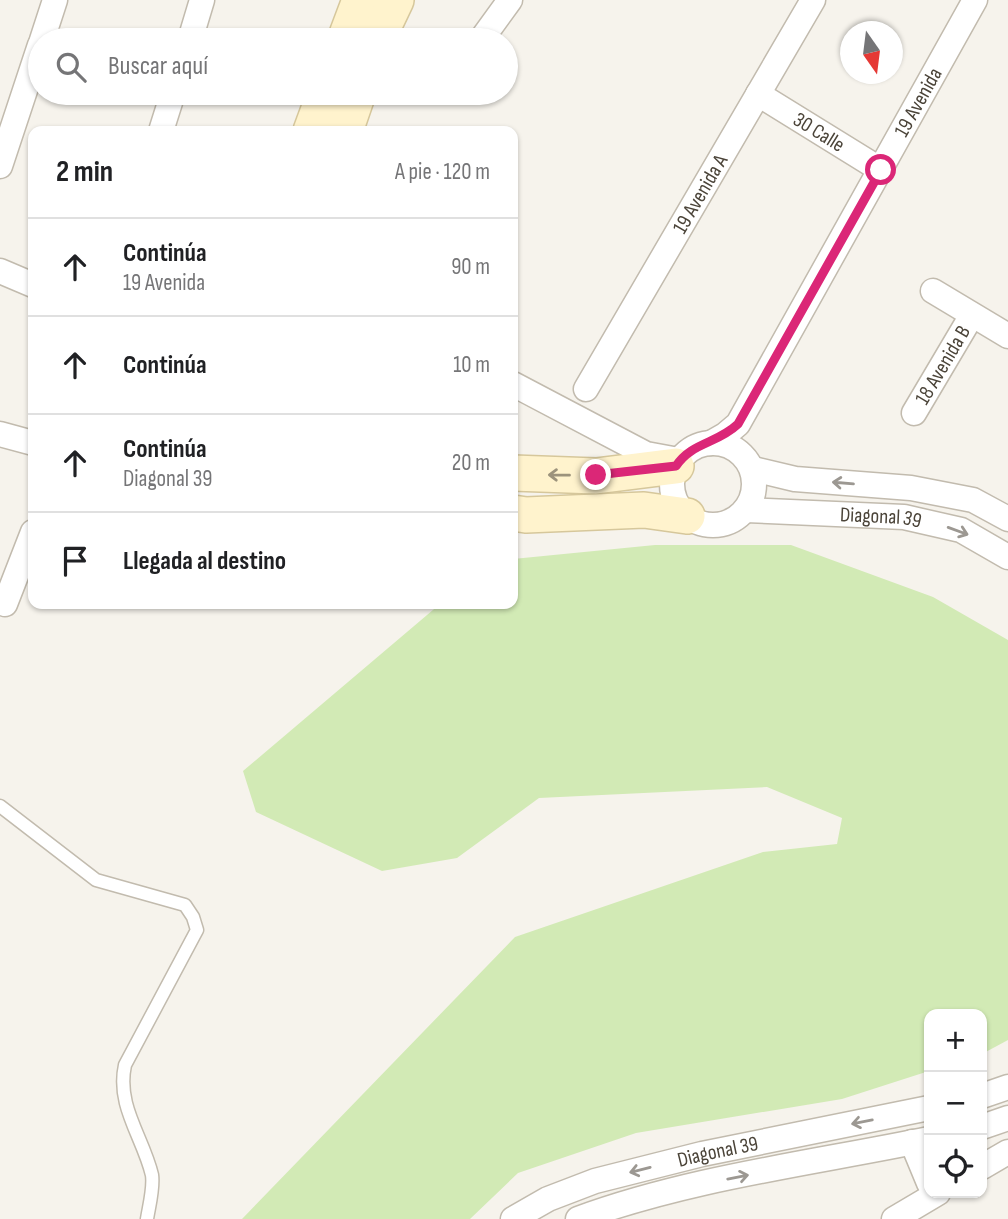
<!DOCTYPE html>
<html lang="es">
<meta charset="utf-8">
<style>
:root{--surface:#fff;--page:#f6f6f6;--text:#202124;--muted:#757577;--line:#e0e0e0}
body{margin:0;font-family:"Sofia Sans Condensed",sans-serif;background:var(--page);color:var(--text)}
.controls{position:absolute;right:21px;bottom:21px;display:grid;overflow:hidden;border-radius:14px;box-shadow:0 2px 5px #0004}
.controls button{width:63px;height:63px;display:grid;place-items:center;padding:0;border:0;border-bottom:2px solid var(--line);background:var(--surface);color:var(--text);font:35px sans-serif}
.compass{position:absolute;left:840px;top:21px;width:63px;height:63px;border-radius:50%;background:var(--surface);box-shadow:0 2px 5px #0004;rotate:166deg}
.stop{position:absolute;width:21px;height:21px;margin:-16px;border:5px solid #db2777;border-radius:50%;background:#fff}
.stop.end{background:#db2777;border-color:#fff;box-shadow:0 2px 7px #0008}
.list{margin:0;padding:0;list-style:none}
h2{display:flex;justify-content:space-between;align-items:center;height:91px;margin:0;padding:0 28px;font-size:30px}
h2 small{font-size:23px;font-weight:400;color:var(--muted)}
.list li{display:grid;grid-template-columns:46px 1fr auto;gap:21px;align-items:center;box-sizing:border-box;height:98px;padding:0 28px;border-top:2px solid var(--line)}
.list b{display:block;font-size:26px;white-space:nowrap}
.list p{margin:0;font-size:23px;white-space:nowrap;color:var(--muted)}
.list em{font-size:23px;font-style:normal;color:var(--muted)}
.icon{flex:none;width:38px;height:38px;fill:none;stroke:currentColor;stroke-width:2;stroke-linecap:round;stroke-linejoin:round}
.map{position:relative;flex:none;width:1008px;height:1219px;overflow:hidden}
.search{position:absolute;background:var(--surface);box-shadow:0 2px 5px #0004;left:28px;top:28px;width:490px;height:77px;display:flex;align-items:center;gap:18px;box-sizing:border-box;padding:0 24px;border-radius:38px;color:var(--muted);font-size:26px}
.panel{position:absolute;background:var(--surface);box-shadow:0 2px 5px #0004;left:28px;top:126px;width:490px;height:483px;border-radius:14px}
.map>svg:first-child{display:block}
.green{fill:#d2eab5}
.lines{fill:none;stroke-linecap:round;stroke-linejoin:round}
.lane-casing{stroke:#c2bbae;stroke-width:15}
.street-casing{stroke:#c2bbae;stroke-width:27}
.secondary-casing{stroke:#d6c79b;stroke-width:38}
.lane{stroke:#fff;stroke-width:12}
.street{stroke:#fff;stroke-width:24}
.secondary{stroke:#fff3cd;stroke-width:35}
.oneway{stroke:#9c937c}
.oneway2{stroke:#9c9892}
.route{stroke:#db2777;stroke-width:9}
.labels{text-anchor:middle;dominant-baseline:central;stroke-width:6;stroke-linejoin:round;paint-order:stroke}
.street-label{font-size:21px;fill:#4b4439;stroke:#fff}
</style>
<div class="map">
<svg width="1008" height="1219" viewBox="0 0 1008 1219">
<rect width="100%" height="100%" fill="#f6f3ec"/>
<polygon class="green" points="655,545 791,545 933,597 1008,640 1008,1040 982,1054 982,1014 929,1014 929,1071 842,1099 636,1133 518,1173 470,1219 242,1219 515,937 763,852 837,844 842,818 767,787 539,798 457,858 382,871 256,812 243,771 440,604 513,604 513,559"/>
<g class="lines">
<defs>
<path id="lane" d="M0,806L96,880L185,905L193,917L197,930L125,1065C116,1106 143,1137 152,1175C154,1188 149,1206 147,1219"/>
<g id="street">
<polyline points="42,40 55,0"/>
<polyline points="190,40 202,0"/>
<polyline points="481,40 510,0"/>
<path id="s1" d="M758,94L881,170"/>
<polyline points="161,131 173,93"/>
<polyline points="0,166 40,45"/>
<polyline points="0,271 33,285"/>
<polyline points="933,291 1008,336"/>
<polyline points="513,384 646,454 673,459"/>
<path id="s2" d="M586,389L813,0"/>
<path id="s3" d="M914,413L972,315"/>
<polyline points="0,434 33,443"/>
<circle cx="713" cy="484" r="41"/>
<path id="s4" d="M711,443L725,435L738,424L975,0"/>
<polyline points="753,469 795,479 911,488 973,500 1008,519"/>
<path id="s5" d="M746,510L904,517L961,530L1008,557"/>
<polyline points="5,604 33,532"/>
<polyline points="982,1096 1008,1087"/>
<polyline points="982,1127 1008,1118"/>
<polyline points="912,1142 929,1183"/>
<polyline points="982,1167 1008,1152"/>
<path id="s6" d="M513,1219L548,1199L595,1181L702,1154L929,1108"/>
<path d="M578,1219C689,1178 813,1163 929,1139"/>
<polyline points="894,1219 938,1193"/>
</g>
<g id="secondary">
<polyline points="345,40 360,0"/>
<polyline points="377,40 396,0"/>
<polyline points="311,131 325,93"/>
<polyline points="345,131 358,93"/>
<polyline points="513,473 596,476 676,466"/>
<polyline points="513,513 526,515 644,510 687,516"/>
</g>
</defs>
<use href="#lane" class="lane-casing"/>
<use href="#street" class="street-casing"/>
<use href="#secondary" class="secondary-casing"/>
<use href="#lane" class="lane"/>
<use href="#street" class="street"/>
<use href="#secondary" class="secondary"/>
</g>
<defs><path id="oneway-shaft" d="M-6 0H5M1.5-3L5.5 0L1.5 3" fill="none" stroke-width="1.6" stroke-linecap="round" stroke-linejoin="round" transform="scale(1.75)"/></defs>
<use class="oneway" href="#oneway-shaft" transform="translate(559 475) rotate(-179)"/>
<g class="oneway2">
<use href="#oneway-shaft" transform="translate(843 483) rotate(-175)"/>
<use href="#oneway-shaft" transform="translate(958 531) rotate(20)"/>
<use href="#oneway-shaft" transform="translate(862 1122) rotate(169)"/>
<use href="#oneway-shaft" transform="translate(640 1170) rotate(166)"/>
<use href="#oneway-shaft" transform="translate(738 1177) rotate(-11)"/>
</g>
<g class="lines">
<path class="route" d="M596,475L676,466C692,442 717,444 738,424L881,170"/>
</g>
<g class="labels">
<g class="street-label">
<text stroke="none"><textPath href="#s4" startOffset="402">19 Avenida</textPath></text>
<text stroke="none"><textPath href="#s1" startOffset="72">30 Calle</textPath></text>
<text stroke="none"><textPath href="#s2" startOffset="226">19 Avenida A</textPath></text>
<text stroke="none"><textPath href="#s3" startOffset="56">18 Avenida B</textPath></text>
<text stroke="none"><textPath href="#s5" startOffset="135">Diagonal 39</textPath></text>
<text stroke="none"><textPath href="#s6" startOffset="217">Diagonal 39</textPath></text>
</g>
</g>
</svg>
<div class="controls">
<button>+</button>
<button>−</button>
<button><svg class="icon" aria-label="locate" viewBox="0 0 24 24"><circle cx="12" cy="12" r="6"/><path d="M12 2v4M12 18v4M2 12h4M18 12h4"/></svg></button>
</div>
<svg class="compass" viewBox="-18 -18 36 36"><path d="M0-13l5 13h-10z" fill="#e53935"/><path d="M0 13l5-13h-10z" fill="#757577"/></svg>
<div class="stop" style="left:881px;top:170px"></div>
<div class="stop end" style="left:596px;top:475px"></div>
<div class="search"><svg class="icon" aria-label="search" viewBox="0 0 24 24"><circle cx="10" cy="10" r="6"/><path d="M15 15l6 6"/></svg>Buscar aquí</div>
<section class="panel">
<h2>2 min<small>A pie · 120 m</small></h2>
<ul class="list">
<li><svg class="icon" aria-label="ahead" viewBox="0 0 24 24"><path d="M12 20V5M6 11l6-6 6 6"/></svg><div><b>Continúa</b><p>19 Avenida</p></div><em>90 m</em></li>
<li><svg class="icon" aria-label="ahead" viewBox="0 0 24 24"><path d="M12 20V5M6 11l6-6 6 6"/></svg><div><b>Continúa</b></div><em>10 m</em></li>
<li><svg class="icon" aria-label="ahead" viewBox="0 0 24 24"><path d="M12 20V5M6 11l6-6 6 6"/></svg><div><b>Continúa</b><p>Diagonal 39</p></div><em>20 m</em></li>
<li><svg class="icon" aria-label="arrive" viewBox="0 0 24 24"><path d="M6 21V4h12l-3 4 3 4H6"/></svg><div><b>Llegada al destino</b></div></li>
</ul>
</section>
</div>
